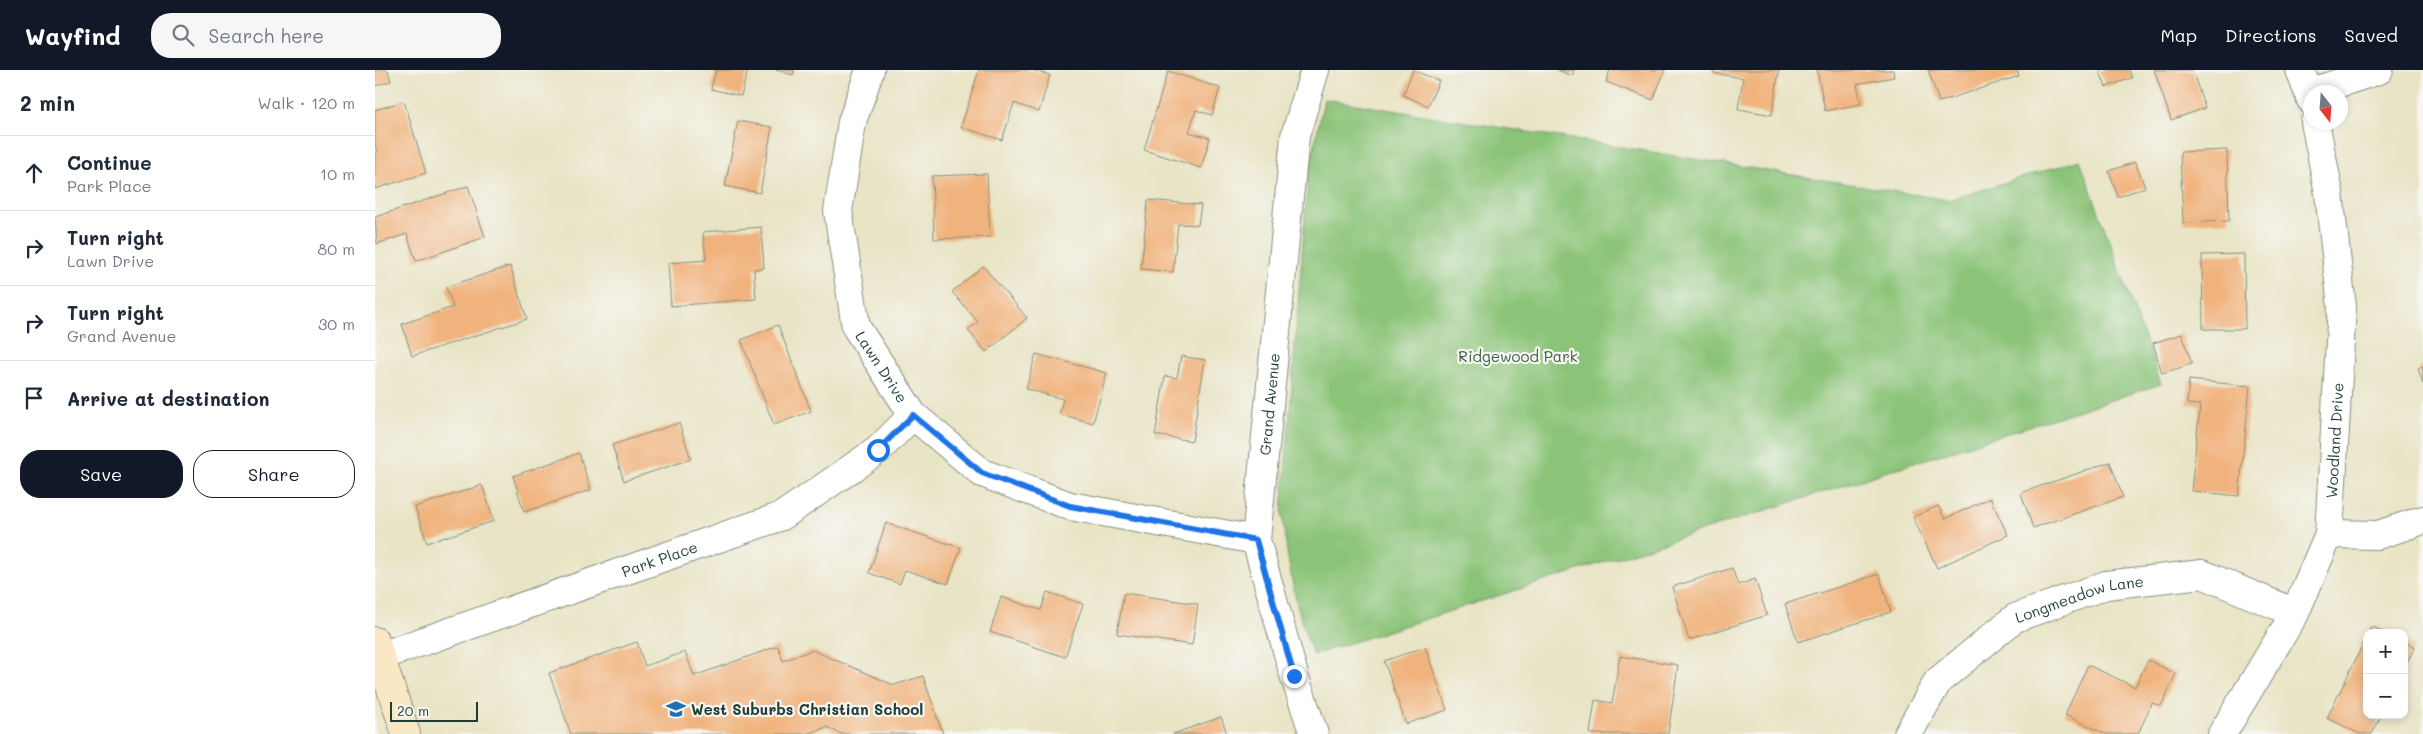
<!DOCTYPE html>
<meta charset="utf-8">
<style>
:root{--surface:#fff;--page:#f6f6f7;--text:#1f2937;--muted:#747a83;--line:#e0e1e3;--accent:#111827}
body{margin:0;font-family:Mali,sans-serif;background:var(--page);color:var(--text)}
.controls{position:absolute;right:15px;bottom:15px;display:grid;overflow:hidden;border-radius:10px;box-shadow:0 2px 8px #0003}
.controls button{width:45px;height:45px;display:grid;place-items:center;padding:0;border:0;border-bottom:1px solid var(--line);background:var(--surface);color:var(--text);font:25px sans-serif}
.compass{position:absolute;left:1928px;top:15px;width:45px;height:45px;border-radius:50%;background:var(--surface);box-shadow:0 2px 8px #0003;rotate:163deg}
.scale{position:absolute;left:15px;bottom:12px;width:88px;box-sizing:border-box;padding-left:5px;border:2px solid #1f3d34;border-top:0;font-size:14px;line-height:18px;white-space:nowrap;color:#1f3d34;-webkit-text-stroke:4px #f6f6f2;paint-order:stroke}
.stop{position:absolute;width:15px;height:15px;margin:-11px;border:4px solid #1a73e8;border-radius:50%;background:#fff}
.stop.end{background:#1a73e8;border-color:#fff;box-shadow:0 1px 5px #0008}
.list{margin:0;padding:0;list-style:none}
h2{display:flex;justify-content:space-between;align-items:center;height:65px;margin:0;padding:0 20px;font-size:21px}
h2 small{font-size:16px;font-weight:400;color:var(--muted)}
.list li{display:grid;grid-template-columns:32px 1fr auto;gap:15px;align-items:center;box-sizing:border-box;height:75px;padding:0 20px;border-top:1px solid var(--line)}
.list b{display:block;font-size:19px;white-space:nowrap}
.list p{margin:0;font-size:16px;white-space:nowrap;color:var(--muted)}
.list em{font-size:16px;font-style:normal;color:var(--muted)}
.actions{display:flex;gap:10px;padding:15px 20px}
.actions a{flex:1;padding:11px 0;border:1px solid var(--accent);border-radius:20px;text-align:center;font-size:18px;color:var(--accent)}
.actions .main{background:var(--accent);color:#fff}
.icon{flex:none;width:28px;height:28px;fill:none;stroke:currentColor;stroke-width:2;stroke-linecap:round;stroke-linejoin:round}
.map{position:relative;flex:none;width:2048px;height:664px;overflow:hidden}
header{display:flex;align-items:center;gap:30px;box-sizing:border-box;height:70px;padding:0 25px;background:var(--accent);color:#fff}
header strong{font-size:24px}
nav{display:flex;gap:28px;margin-inline-start:auto;font-size:18px}
.search{width:350px;height:45px;background:var(--page);display:flex;align-items:center;gap:12px;box-sizing:border-box;padding:0 18px;border-radius:20px;color:var(--muted);font-size:19px}
main{display:flex}
aside{flex:1;background:var(--surface)}
.map>svg:first-child{display:block}
.green{fill:#8bc478;stroke:#558056}
.building{fill:#f1b37d}
.lines{fill:none;stroke-linecap:round;stroke-linejoin:round}
.street-casing{stroke:#84907c;stroke-width:30}
.secondary-casing{stroke:#84907c;stroke-width:30}
.street{stroke:#fff;stroke-width:28}
.secondary{stroke:#fae7c3;stroke-width:28}
.route{stroke:#1a73e8;stroke-width:6}
.labels{text-anchor:middle;dominant-baseline:central;stroke-width:4.5;stroke-linejoin:round;paint-order:stroke}
.park-label{font-size:15px;fill:#3a5f45;stroke:#f6f6f2}
.street-label{font-size:15px;fill:#1f3d34;stroke:#f6f6f2}
.poi-label{font-size:15px;font-weight:bold;fill:#1f3d34;stroke:#f6f6f2;text-anchor:start}
</style>
<header>
<strong>Wayfind</strong>
<div class="search"><svg class="icon" aria-label="search" viewBox="0 0 24 24"><circle cx="10" cy="10" r="6"/><path d="M15 15l6 6"/></svg>Search here</div>
<nav><a>Map</a><a>Directions</a><a>Saved</a></nav>
</header>
<main>
<aside>
<h2>2 min<small>Walk · 120 m</small></h2>
<ul class="list">
<li><svg class="icon" aria-label="ahead" viewBox="0 0 24 24"><path d="M12 20V5M6 11l6-6 6 6"/></svg><div><b>Continue</b><p>Park Place</p></div><em>10 m</em></li>
<li><svg class="icon" aria-label="right" viewBox="0 0 24 24"><path d="M7 20v-9h11M14 6l5 5-5 5"/></svg><div><b>Turn right</b><p>Lawn Drive</p></div><em>80 m</em></li>
<li><svg class="icon" aria-label="right" viewBox="0 0 24 24"><path d="M7 20v-9h11M14 6l5 5-5 5"/></svg><div><b>Turn right</b><p>Grand Avenue</p></div><em>30 m</em></li>
<li><svg class="icon" aria-label="arrive" viewBox="0 0 24 24"><path d="M6 21V4h12l-3 4 3 4H6"/></svg><div><b>Arrive at destination</b></div></li>
</ul>
<div class="actions"><a class="main">Save</a><a>Share</a></div>
</aside>
<div class="map">
<svg width="2048" height="664" viewBox="0 0 2048 664">
<rect width="100%" height="100%" fill="#f6f6f2"/>
<filter id="ink" filterUnits="userSpaceOnUse"><feTurbulence type="fractalNoise" baseFrequency=".02" numOctaves="2"/><feDisplacementMap in="SourceGraphic" scale="10" xChannelSelector="R" yChannelSelector="G"/><feConvolveMatrix kernelMatrix="1 2 1 2 8 2 1 2 1" color-interpolation-filters="sRGB"/></filter>
<filter id="wash" filterUnits="userSpaceOnUse"><feTurbulence type="fractalNoise" baseFrequency=".0096" numOctaves="4" result="noise"/><feDisplacementMap in="SourceGraphic" scale="20" xChannelSelector="R" yChannelSelector="G"/><feGaussianBlur stdDeviation="1.12" result="paint"/><feColorMatrix in="noise" values="0 0 0 0 0 0 0 0 0 0 0 0 0 0 0 0 0 1.4 0 .05"/><feComposite in="paint" operator="in"/></filter>
<g filter="url(#wash)">
<rect width="100%" height="100%" fill="#e9e4c5"/>
<path class="green" d="M949,29L1573,130L1705,90L1786,314L938,585C920,539 913,493 907,444L933,106Z"/>
<g id="blocks">
<g class="building">
<polygon points="0,0 13,0 16,11 0,16"/>
<polygon points="341,0 373,0 366,26 336,19"/>
<polygon points="401,0 419,0 418,5"/>
<polygon points="604,0 657,0 675,5 664,42 639,33 627,70 586,57"/>
<polygon points="1038,0 1064,11 1053,36 1028,25"/>
<polygon points="1183,0 1199,0 1197,6"/>
<polygon points="1235,0 1290,0 1278,30 1231,12"/>
<polygon points="1338,0 1404,0 1397,45 1363,39 1368,8 1338,3"/>
<polygon points="1442,0 1518,0 1519,7 1482,14 1486,34 1450,41"/>
<polygon points="1553,0 1642,0 1644,6 1564,32"/>
<polygon points="1724,0 1754,0 1757,8 1731,17"/>
<polygon points="1779,0 1817,0 1830,38 1796,50"/>
<polygon points="793,1 845,18 837,45 821,40 814,62 835,68 826,98 769,80"/>
<polygon points="29,31 51,103 0,119 0,83 2,82 0,75 0,40"/>
<polygon points="363,51 397,57 385,123 350,116"/>
<polygon points="1852,80 1854,151 1808,153 1805,82"/>
<polygon points="1760,92 1770,117 1743,127 1734,101"/>
<polygon points="612,104 615,167 559,169 557,106"/>
<polygon points="93,116 110,167 41,191 32,164 2,174 0,147"/>
<polygon points="773,130 826,135 823,155 803,154 798,202 766,199"/>
<polygon points="386,157 389,198 379,199 381,229 296,236 293,193 331,190 328,162"/>
<polygon points="1869,184 1870,259 1828,259 1827,185"/>
<polygon points="135,196 152,249 37,286 27,254 78,237 71,217"/>
<polygon points="608,196 652,248 611,282 593,260 603,252 577,222"/>
<polygon points="403,255 436,341 399,355 366,270"/>
<polygon points="1807,264 1817,294 1787,303 1778,273"/>
<polygon points="661,284 732,303 718,353 684,344 688,329 651,319"/>
<polygon points="806,286 830,290 817,371 780,365 790,306 802,308"/>
<polygon points="2048,296 2048,314 2043,298"/>
<polygon points="1814,310 1875,316 1864,426 1816,421 1825,335 1812,334"/>
<polygon points="304,353 316,389 249,411 237,375"/>
<polygon points="204,383 216,420 149,442 138,406"/>
<polygon points="1735,392 1748,427 1658,458 1646,423"/>
<polygon points="107,415 119,451 52,473 40,437"/>
<polygon points="1615,428 1633,465 1562,498 1538,447 1563,436 1570,449"/>
<polygon points="511,453 586,478 573,514 530,500 525,514 494,503"/>
<polygon points="1357,498 1363,515 1380,509 1392,545 1314,570 1297,517"/>
<polygon points="1504,504 1516,542 1423,572 1410,534"/>
<polygon points="672,522 708,534 690,587 615,562 626,527 666,540"/>
<polygon points="749,523 823,534 817,575 742,564"/>
<polygon points="1997,556 2010,563 1993,563"/>
<polygon points="1992,566 1992,645 2006,645 1997,664 1985,664 1952,648"/>
<polygon points="262,572 270,596 310,582 319,606 403,576 408,591 437,580 519,615 548,606 568,664 466,664 452,657 431,664 196,664 174,603"/>
<polygon points="2029,572 2040,577 2029,598"/>
<polygon points="1050,577 1072,640 1031,654 1009,591"/>
<polygon points="1245,586 1303,595 1293,664 1215,664 1220,630 1237,633"/>
<polygon points="1773,590 1801,604 1786,636 1777,633 1763,664 1731,664 1690,645 1713,595 1760,617"/>
<polygon points="846,647 852,664 798,664"/>
</g>
</g>
</g>
<g filter="url(#ink)">
<use href="#blocks" fill-opacity="0" stroke="#84907c" stroke-width="1"/>
<g class="lines">
<defs>
<g id="street">
<path id="s1" d="M495,0L477,52L463,141L481,257L538,345L607,403L695,436L881,470"/>
<polyline points="1925,0 1936,30"/>
<polyline points="1937,22 2004,0"/>
<polyline points="1954,464 2003,465 2048,450"/>
<path id="s2" d="M6,586L407,446L503,380L538,345"/>
<path id="s3" d="M939,664L919,605L881,470L920,66L940,0"/>
<path id="s4" d="M1533,664L1563,611L1640,548L1731,515L1827,504L1920,543"/>
<path id="s5" d="M1847,664L1920,543L1954,464L1967,237L1954,123L1940,52"/>
</g>
<polyline id="secondary" points="0,571 31,664"/>
</defs>
<use href="#street" class="street-casing"/>
<use href="#secondary" class="secondary-casing"/>
<use href="#street" class="street"/>
<use href="#secondary" class="secondary"/>
</g>
</g>
<g class="lines" filter="url(#ink)">
<polyline class="route" points="503,380 538,345 607,403 695,436 881,470 919,606"/>
</g>
<defs>
<symbol id="school-bare" viewBox="-9 -9 18 18"><path d="M0-5L7-2L0 1L-7-2ZM-4 1L0 2.5L4 1V4Q0 6-4 4Z" fill="#1f6fb2" stroke="#f6f6f2" stroke-width="2.5" paint-order="stroke"/></symbol>
</defs>
<g fill-rule="evenodd">
<use href="#school-bare" x="287" y="625" width="28" height="28"/>
</g>
<g class="labels">
<g class="park-label">
<text x="1143" y="286">Ridgewood Park</text>
</g>
<g class="street-label">
<text stroke="none"><textPath href="#s1" startOffset="310">Lawn Drive</textPath></text>
<text stroke="none"><textPath href="#s3" startOffset="339">Grand Avenue</textPath></text>
<text stroke="none"><textPath href="#s5" startOffset="321">Woodland Drive</textPath></text>
<text stroke="none"><textPath href="#s2" startOffset="295">Park Place</textPath></text>
<text stroke="none"><textPath href="#s4" startOffset="228">Longmeadow Lane</textPath></text>
</g>
<g class="poi-label">
<text x="316" y="639">West Suburbs Christian School</text>
</g>
</g>
</svg>
<div class="controls">
<button>+</button>
<button>−</button>
</div>
<svg class="compass" viewBox="-18 -18 36 36"><path d="M0-13l5 13h-10z" fill="#e53935"/><path d="M0 13l5-13h-10z" fill="#747a83"/></svg>
<div class="scale">20 m</div>
<div class="stop" style="left:503px;top:380px"></div>
<div class="stop end" style="left:919px;top:606px"></div>
</div>
</main>
